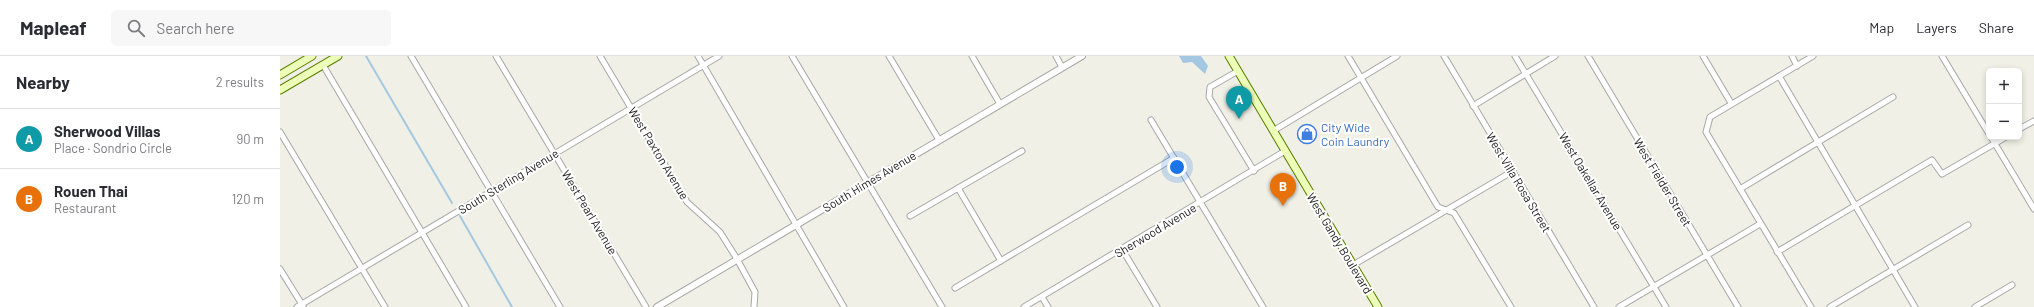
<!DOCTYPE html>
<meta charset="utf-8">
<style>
:root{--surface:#fff;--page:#f7f7f7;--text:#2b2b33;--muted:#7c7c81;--line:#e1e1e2;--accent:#2563eb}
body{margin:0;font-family:Barlow,sans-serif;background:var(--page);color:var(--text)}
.controls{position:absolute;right:12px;top:12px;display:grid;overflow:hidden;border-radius:6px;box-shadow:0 2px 6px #0003}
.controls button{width:36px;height:36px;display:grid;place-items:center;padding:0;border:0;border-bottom:1px solid var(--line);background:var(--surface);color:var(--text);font:20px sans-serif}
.you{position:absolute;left:897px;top:111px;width:14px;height:14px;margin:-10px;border:3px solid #fff;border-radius:50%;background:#1a73e8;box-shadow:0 0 0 6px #1a73e833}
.badge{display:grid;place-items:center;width:26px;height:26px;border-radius:50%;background:var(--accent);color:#fff;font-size:13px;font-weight:700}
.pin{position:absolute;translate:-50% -33px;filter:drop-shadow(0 1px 2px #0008)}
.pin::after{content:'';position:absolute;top:21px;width:14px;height:12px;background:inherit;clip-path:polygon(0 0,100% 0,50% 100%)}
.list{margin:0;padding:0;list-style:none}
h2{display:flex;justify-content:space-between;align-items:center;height:52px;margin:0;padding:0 16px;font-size:17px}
h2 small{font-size:13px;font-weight:400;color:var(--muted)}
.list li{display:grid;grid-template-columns:26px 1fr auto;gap:12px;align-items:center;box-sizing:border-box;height:60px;padding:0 16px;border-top:1px solid var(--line)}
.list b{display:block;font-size:15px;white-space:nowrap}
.list p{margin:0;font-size:13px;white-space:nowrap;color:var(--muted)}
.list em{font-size:13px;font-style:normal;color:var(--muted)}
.icon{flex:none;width:22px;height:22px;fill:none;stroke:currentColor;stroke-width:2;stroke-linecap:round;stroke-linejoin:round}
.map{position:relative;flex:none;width:1754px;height:251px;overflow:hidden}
header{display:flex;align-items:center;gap:24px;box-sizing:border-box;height:56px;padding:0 20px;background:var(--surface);border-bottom:1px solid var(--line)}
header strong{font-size:19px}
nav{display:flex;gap:22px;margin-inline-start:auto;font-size:14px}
.search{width:280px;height:36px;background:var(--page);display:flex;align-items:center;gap:10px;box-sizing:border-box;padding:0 14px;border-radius:6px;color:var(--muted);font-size:15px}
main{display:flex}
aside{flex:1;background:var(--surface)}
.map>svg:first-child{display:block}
.water{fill:#a4c8e1}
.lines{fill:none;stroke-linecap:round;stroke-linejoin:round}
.stream{stroke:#a4c8e1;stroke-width:2}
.minor-casing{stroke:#a7a7a7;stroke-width:7}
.tertiary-casing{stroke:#a7a7a7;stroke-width:8}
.secondary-casing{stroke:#597f00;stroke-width:9}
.minor{stroke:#fff;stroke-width:5}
.tertiary{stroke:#fff;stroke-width:6}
.secondary{stroke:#edfeb8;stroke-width:7}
.labels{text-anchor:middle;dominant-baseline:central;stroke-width:4;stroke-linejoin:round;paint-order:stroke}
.shop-label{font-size:12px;fill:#366cbe;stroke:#fff;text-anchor:start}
.street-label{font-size:12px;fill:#202020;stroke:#fff}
</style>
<header>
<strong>Mapleaf</strong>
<div class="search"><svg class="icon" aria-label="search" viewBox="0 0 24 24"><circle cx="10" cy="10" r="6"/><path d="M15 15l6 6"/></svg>Search here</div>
<nav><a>Map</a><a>Layers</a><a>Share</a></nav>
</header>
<main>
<aside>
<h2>Nearby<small>2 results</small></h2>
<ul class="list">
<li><span class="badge" style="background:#0f9aa8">A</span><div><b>Sherwood Villas</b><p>Place · Sondrio Circle</p></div><em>90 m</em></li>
<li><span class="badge" style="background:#e8710a">B</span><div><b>Rouen Thai</b><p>Restaurant</p></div><em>120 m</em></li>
</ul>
</aside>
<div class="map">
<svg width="1754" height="251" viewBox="0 0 1754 251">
<rect width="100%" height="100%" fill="#f1f0e6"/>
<polygon class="water" points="899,0 921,0 928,10 925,18 912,6 903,7"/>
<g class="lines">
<g class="stream">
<polyline points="86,0 172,147"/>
<polyline points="180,160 232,251"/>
</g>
<defs>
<g id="minor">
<polyline points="131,0 280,251"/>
<polyline points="216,0 366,251"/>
<polyline points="320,0 407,146 440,176 457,203 475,236 474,251"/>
<polyline points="418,0 564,251"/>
<polyline points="512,0 662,251"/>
<polyline points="609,0 659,84"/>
<polyline points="692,0 720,48"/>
<polyline points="776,0 782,11"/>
<polyline points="1068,0 1158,151 1174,157 1231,251"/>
<polyline points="1164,0 1314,251"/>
<polyline points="1235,0 1386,251"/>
<polyline points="1308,0 1458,251"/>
<polyline points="1423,0 1451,47"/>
<polyline points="1512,0 1517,10"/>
<polyline points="1662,0 1709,78"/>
<polyline points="43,9 186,251"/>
<polyline points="958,15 930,31 929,41 974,115"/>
<polyline points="1499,20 1635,251"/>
<polyline points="1193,50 1275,0"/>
<polyline points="871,64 983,251"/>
<polyline points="1739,73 1754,65"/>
<polyline points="993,75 1117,0"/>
<polyline points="0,76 105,251"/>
<polyline points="1711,81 1754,153"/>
<polyline points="678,132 721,205"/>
<polyline points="1460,133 1613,41"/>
<polyline points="630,160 742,95"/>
<polyline points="842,193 877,251"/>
<polyline points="1497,196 1652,104 1662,118 1726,81"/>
<polyline points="1073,209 1233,115"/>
<polyline points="0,213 23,250"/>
<polyline points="675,232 894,102"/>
<polyline points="762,241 768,251"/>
<polyline points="17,251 439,0"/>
<polyline points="744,251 1005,95"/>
<polyline points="1339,251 1480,168"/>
<polyline points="1531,251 1426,76 1430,61 1533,0"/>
<polyline points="1550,251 1688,169"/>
<polyline points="1695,251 1732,229"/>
</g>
<polyline id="tertiary" points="377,251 802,0"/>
<g id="secondary">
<polyline points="949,0 1098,251"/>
<polyline points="0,19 32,0"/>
<polyline points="0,34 58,0"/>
</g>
</defs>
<use href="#minor" class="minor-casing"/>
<use href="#tertiary" class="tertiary-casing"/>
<use href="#secondary" class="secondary-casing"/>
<use href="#minor" class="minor"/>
<use href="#tertiary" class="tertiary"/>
<use href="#secondary" class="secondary"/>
</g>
<defs>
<symbol id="shop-ring" viewBox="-11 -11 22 22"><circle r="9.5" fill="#fff" stroke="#3f7fe0" stroke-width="1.5"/><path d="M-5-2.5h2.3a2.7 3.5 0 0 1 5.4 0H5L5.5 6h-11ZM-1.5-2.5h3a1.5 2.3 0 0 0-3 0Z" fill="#3f7fe0"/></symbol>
</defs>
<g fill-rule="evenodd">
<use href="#shop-ring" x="1016" y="67" width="22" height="22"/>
</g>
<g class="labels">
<g class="shop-label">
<text x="1041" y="71">City Wide<tspan x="1041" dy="14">Coin Laundry</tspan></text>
</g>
<g class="street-label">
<text transform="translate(379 97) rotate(59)">West Paxton Avenue</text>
<text transform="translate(228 125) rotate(-31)">South Sterling Avenue</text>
<text transform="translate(589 125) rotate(-31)">South Himes Avenue</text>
<text transform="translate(1311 125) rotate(59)">West Oakellar Avenue</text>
<text transform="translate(1239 126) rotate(59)">West Villa Rosa Street</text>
<text transform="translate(1383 126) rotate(59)">West Fielder Street</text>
<text transform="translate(310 156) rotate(59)">West Pearl Avenue</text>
<text transform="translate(875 174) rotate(-31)">Sherwood Avenue</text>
<text transform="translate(1060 187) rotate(59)">West Gandy Boulevard</text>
</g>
</g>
</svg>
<div class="controls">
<button>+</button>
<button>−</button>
</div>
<div class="you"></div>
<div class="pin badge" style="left:959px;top:63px;background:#0f9aa8">A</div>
<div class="pin badge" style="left:1003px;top:150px;background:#e8710a">B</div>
</div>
</main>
